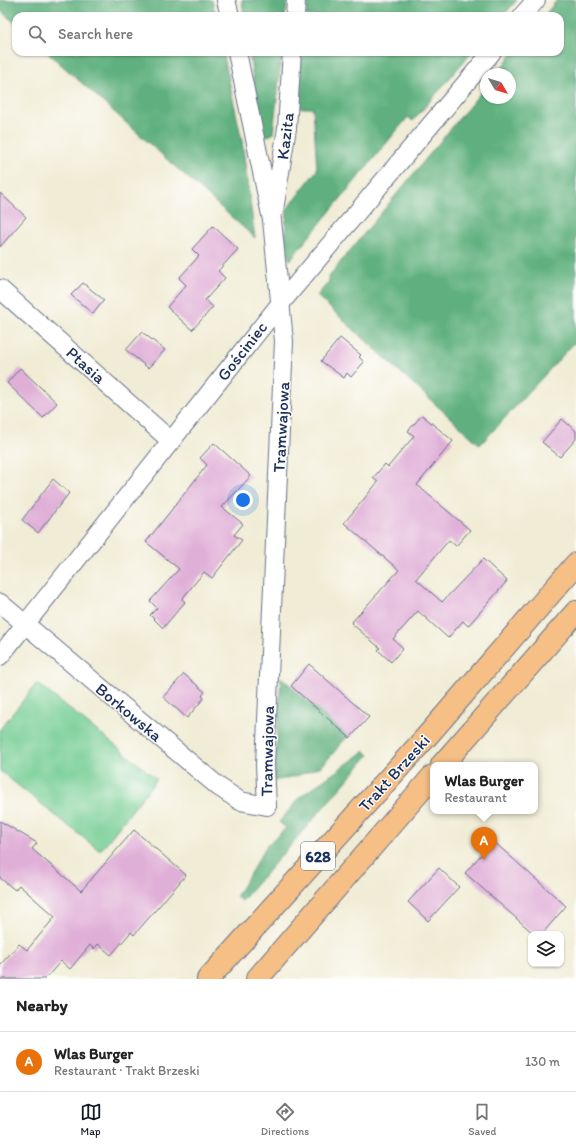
<!DOCTYPE html>
<meta charset="utf-8">
<style>
:root{--surface:#fff;--page:#f2f2f2;--text:#222;--muted:#767676;--line:#e0e0e0;--accent:#111827}
body{margin:0;font-family:Itim,sans-serif;background:var(--page);color:var(--text)}
.controls{position:absolute;right:12px;bottom:12px;display:grid;overflow:hidden;border-radius:8px;box-shadow:0 1px 3px #0004}
.controls button{width:36px;height:36px;display:grid;place-items:center;padding:0;border:0;border-bottom:1px solid var(--line);background:var(--surface);color:var(--text);font:20px sans-serif}
.compass{position:absolute;left:480px;top:68px;width:36px;height:36px;border-radius:50%;background:var(--surface);box-shadow:0 1px 3px #0004;rotate:128deg}
.you{position:absolute;left:243px;top:500px;width:14px;height:14px;margin:-10px;border:3px solid #fff;border-radius:50%;background:#1a73e8;box-shadow:0 0 0 6px #1a73e833}
.badge{display:grid;place-items:center;width:26px;height:26px;border-radius:50%;background:var(--accent);color:#fff;font-size:13px;font-weight:700}
.pin{position:absolute;translate:-50% -33px;filter:drop-shadow(0 1px 2px #0008)}
.pin::after{content:'';position:absolute;top:21px;width:14px;height:12px;background:inherit;clip-path:polygon(0 0,100% 0,50% 100%)}
.popup{position:absolute;left:430px;top:762px;width:108px;height:52px;box-sizing:border-box;display:grid;place-content:center;border-radius:8px;background:var(--surface);filter:drop-shadow(0 1px 3px #0005);font-size:13px;white-space:nowrap;color:var(--muted)}
.popup b{font-size:15px;color:var(--text)}
.popup::after{content:'';position:absolute;left:50%;top:100%;margin-left:-8px;border:8px solid transparent;border-top-color:var(--surface)}
.list{margin:0;padding:0;list-style:none}
h2{display:flex;justify-content:space-between;align-items:center;height:52px;margin:0;padding:0 16px;font-size:17px}
h2 small{font-size:13px;font-weight:400;color:var(--muted)}
.list li{display:grid;grid-template-columns:26px 1fr auto;gap:12px;align-items:center;box-sizing:border-box;height:60px;padding:0 16px;border-top:1px solid var(--line)}
.list b{display:block;font-size:15px;white-space:nowrap}
.list p{margin:0;font-size:13px;white-space:nowrap;color:var(--muted)}
.list em{font-size:13px;font-style:normal;color:var(--muted)}
.icon{flex:none;width:22px;height:22px;fill:none;stroke:currentColor;stroke-width:2;stroke-linecap:round;stroke-linejoin:round}
.map{position:relative;flex:none;width:576px;height:979px;overflow:hidden}
.search{position:absolute;background:var(--surface);box-shadow:0 1px 3px #0004;left:12px;right:12px;top:12px;height:44px;display:flex;align-items:center;gap:10px;box-sizing:border-box;padding:0 14px;border-radius:12px;color:var(--muted);font-size:15px}
.sheet{height:112px;background:var(--surface)}
nav{display:flex;justify-content:space-around;align-items:center;box-sizing:border-box;height:56px;border-top:1px solid var(--line);background:var(--surface);font-size:11px;color:var(--muted)}
nav a{display:grid;justify-items:center;gap:2px}
nav .on{color:var(--accent)}
.map>svg:first-child{display:block}
.green{fill:#74cd94;stroke:#487e79}
.forest{fill:#5fb07e;stroke:#3d706e}
.building{fill:#e0afd8}
.lines{fill:none;stroke-linecap:round;stroke-linejoin:round}
.minor-casing{stroke:#667188;stroke-width:20}
.primary-casing{stroke:#667188;stroke-width:24}
.minor{stroke:#fff;stroke-width:18}
.primary{stroke:#f5bf86;stroke-width:22}
.labels{text-anchor:middle;dominant-baseline:central;stroke-width:3;stroke-linejoin:round;paint-order:stroke}
.shield{fill:#fdfcf7;stroke:#5f6c8c;stroke-width:1}
.shield-label{font-size:16px;font-weight:bold;fill:#1b2f5e}
.street-label{font-size:17px;fill:#1b2f5e;stroke:#fdfcf7}
</style>
<div class="map">
<svg width="576" height="979" viewBox="0 0 576 979">
<rect width="100%" height="100%" fill="#fdfcf7"/>
<filter id="ink" filterUnits="userSpaceOnUse"><feTurbulence type="fractalNoise" baseFrequency=".025" numOctaves="2"/><feDisplacementMap in="SourceGraphic" scale="8" xChannelSelector="R" yChannelSelector="G"/><feConvolveMatrix kernelMatrix="1 2 1 2 8 2 1 2 1" color-interpolation-filters="sRGB"/></filter>
<filter id="wash" filterUnits="userSpaceOnUse"><feTurbulence type="fractalNoise" baseFrequency=".012" numOctaves="4" result="noise"/><feDisplacementMap in="SourceGraphic" scale="16" xChannelSelector="R" yChannelSelector="G"/><feGaussianBlur stdDeviation="0.9" result="paint"/><feColorMatrix in="noise" values="0 0 0 0 0 0 0 0 0 0 0 0 0 0 0 0 0 1.4 0 .05"/><feComposite in="paint" operator="in"/></filter>
<g filter="url(#wash)">
<rect width="100%" height="100%" fill="#f0ecd5"/>
<polygon class="green" points="37,683 157,779 100,851 0,771 0,729"/>
<g class="forest">
<polygon points="0,0 212,0 216,16 16,16 16,24 0,10"/>
<polygon points="242,0 288,0 285,16 244,16"/>
<polygon points="308,0 517,0 503,16 306,16"/>
<polygon points="557,0 576,0 576,341 480,445 317,296 329,281 329,276 486,86 486,98 510,98 510,74 496,74 514,52 560,52 560,16 544,16"/>
<polygon points="47,52 223,52 242,141 255,238"/>
<polygon points="249,52 282,52 273,134 262,138"/>
<polygon points="301,52 472,52 413,121 408,117 290,260 284,247 287,209 317,170 313,108 294,108"/>
<polygon points="281,677 348,736 322,766 294,777 274,781"/>
<polygon points="365,751 369,755 242,901 236,897 267,845 286,828 279,822 301,796"/>
</g>
<g id="blocks">
<g class="building">
<polygon points="0,193 26,217 0,247"/>
<polygon points="213,226 238,249 218,271 225,278 205,300 213,307 192,330 167,307 186,285 179,278 199,256 192,249"/>
<polygon points="83,283 104,300 93,314 71,295"/>
<polygon points="142,332 165,350 148,368 126,350"/>
<polygon points="340,338 361,355 359,357 364,362 351,377 347,373 344,378 321,361"/>
<polygon points="20,368 57,403 43,418 7,383"/>
<polygon points="422,415 453,441 417,485 470,530 456,546 449,540 416,579 442,602 483,559 507,581 468,626 463,621 448,638 418,611 393,639 403,648 391,662 378,650 380,648 351,623 399,570 344,523 378,482 373,478 385,464 388,467 414,436 408,431"/>
<polygon points="562,419 576,431 576,439 560,457 542,442"/>
<polygon points="214,443 251,476 222,507 243,524 234,535 242,540 212,578 204,572 182,599 185,602 163,628 150,615 157,608 150,601 179,569 146,542 207,465 200,458"/>
<polygon points="53,479 69,493 38,533 22,520"/>
<polygon points="309,664 369,717 350,738 291,686"/>
<polygon points="184,674 205,692 202,696 204,698 187,718 163,697"/>
<polygon points="0,821 37,843 32,849 81,891 134,830 186,875 134,935 131,932 111,955 98,944 94,949 90,945 70,969 61,961 45,979 0,979 0,965 19,944 27,950 55,917 19,885 15,890 0,878"/>
<polygon points="493,841 566,906 542,934 534,934 465,873"/>
<polygon points="439,868 459,887 428,921 408,902"/>
</g>
</g>
</g>
<g filter="url(#ink)">
<use href="#blocks" fill-opacity="0" stroke="#667188" stroke-width="1"/>
<g class="lines">
<defs>
<g id="minor">
<polyline points="226,0 230,16"/>
<polyline points="295,16 296,0"/>
<polyline points="522,16 536,0"/>
<polyline points="274,210 287,128 292,52"/>
<polyline points="0,289 171,441"/>
<polyline points="0,603 219,787 240,801 267,806 265,765 284,341 272,220 237,52"/>
<polyline points="0,656 280,304 492,52"/>
</g>
<g id="primary">
<polyline points="442,765 576,612"/>
<polyline points="208,979 428,735 576,564"/>
<polyline points="257,979 433,776"/>
</g>
</defs>
<use href="#minor" class="minor-casing"/>
<use href="#primary" class="primary-casing"/>
<use href="#minor" class="minor"/>
<use href="#primary" class="primary"/>
</g>
</g>
<g class="labels">
<rect class="shield" x="301" y="842" width="34" height="28" rx="3"/>
<g class="shield-label">
<text x="318" y="856">628</text>
</g>
<g class="street-label">
<text transform="translate(285 136) rotate(-83)">Kazita</text>
<text transform="translate(242 351) rotate(-52)">Gościniec</text>
<text transform="translate(86 365) rotate(42)">Ptasia</text>
<text transform="translate(281 427) rotate(-87)">Tramwajowa</text>
<text transform="translate(129 712) rotate(40)">Borkowska</text>
<text transform="translate(267 751) rotate(-89)">Tramwajowa</text>
<text transform="translate(394 773) rotate(-48)">Trakt Brzeski</text>
</g>
</g>
</svg>
<div class="controls">
<button><svg class="icon" aria-label="layers" viewBox="0 0 24 24"><path d="M12 4l9 5-9 5-9-5zM3 14l9 5 9-5"/></svg></button>
</div>
<svg class="compass" viewBox="-18 -18 36 36"><path d="M0-13l5 13h-10z" fill="#e53935"/><path d="M0 13l5-13h-10z" fill="#767676"/></svg>
<div class="you"></div>
<div class="pin badge" style="left:484px;top:860px;background:#e8710a">A</div>
<div class="popup"><b>Wlas Burger</b>Restaurant</div>
<div class="search"><svg class="icon" aria-label="search" viewBox="0 0 24 24"><circle cx="10" cy="10" r="6"/><path d="M15 15l6 6"/></svg>Search here</div>
</div>
<section class="sheet">
<h2>Nearby<small></small></h2>
<ul class="list">
<li><span class="badge" style="background:#e8710a">A</span><div><b>Wlas Burger</b><p>Restaurant · Trakt Brzeski</p></div><em>130 m</em></li>
</ul>
</section>
<nav>
<a class="on"><svg class="icon" aria-label="map" viewBox="0 0 24 24"><path d="M3 6l6-2 6 2 6-2v14l-6 2-6-2-6 2zM9 4v14M15 6v14"/></svg>Map</a>
<a><svg class="icon" aria-label="directions" viewBox="0 0 24 24"><path d="M12 3l9 9-9 9-9-9zM9 14v-3h6M13 9l2 2-2 2"/></svg>Directions</a>
<a><svg class="icon" aria-label="saved" viewBox="0 0 24 24"><path d="M7 4h10v16l-5-4-5 4z"/></svg>Saved</a>
</nav>
